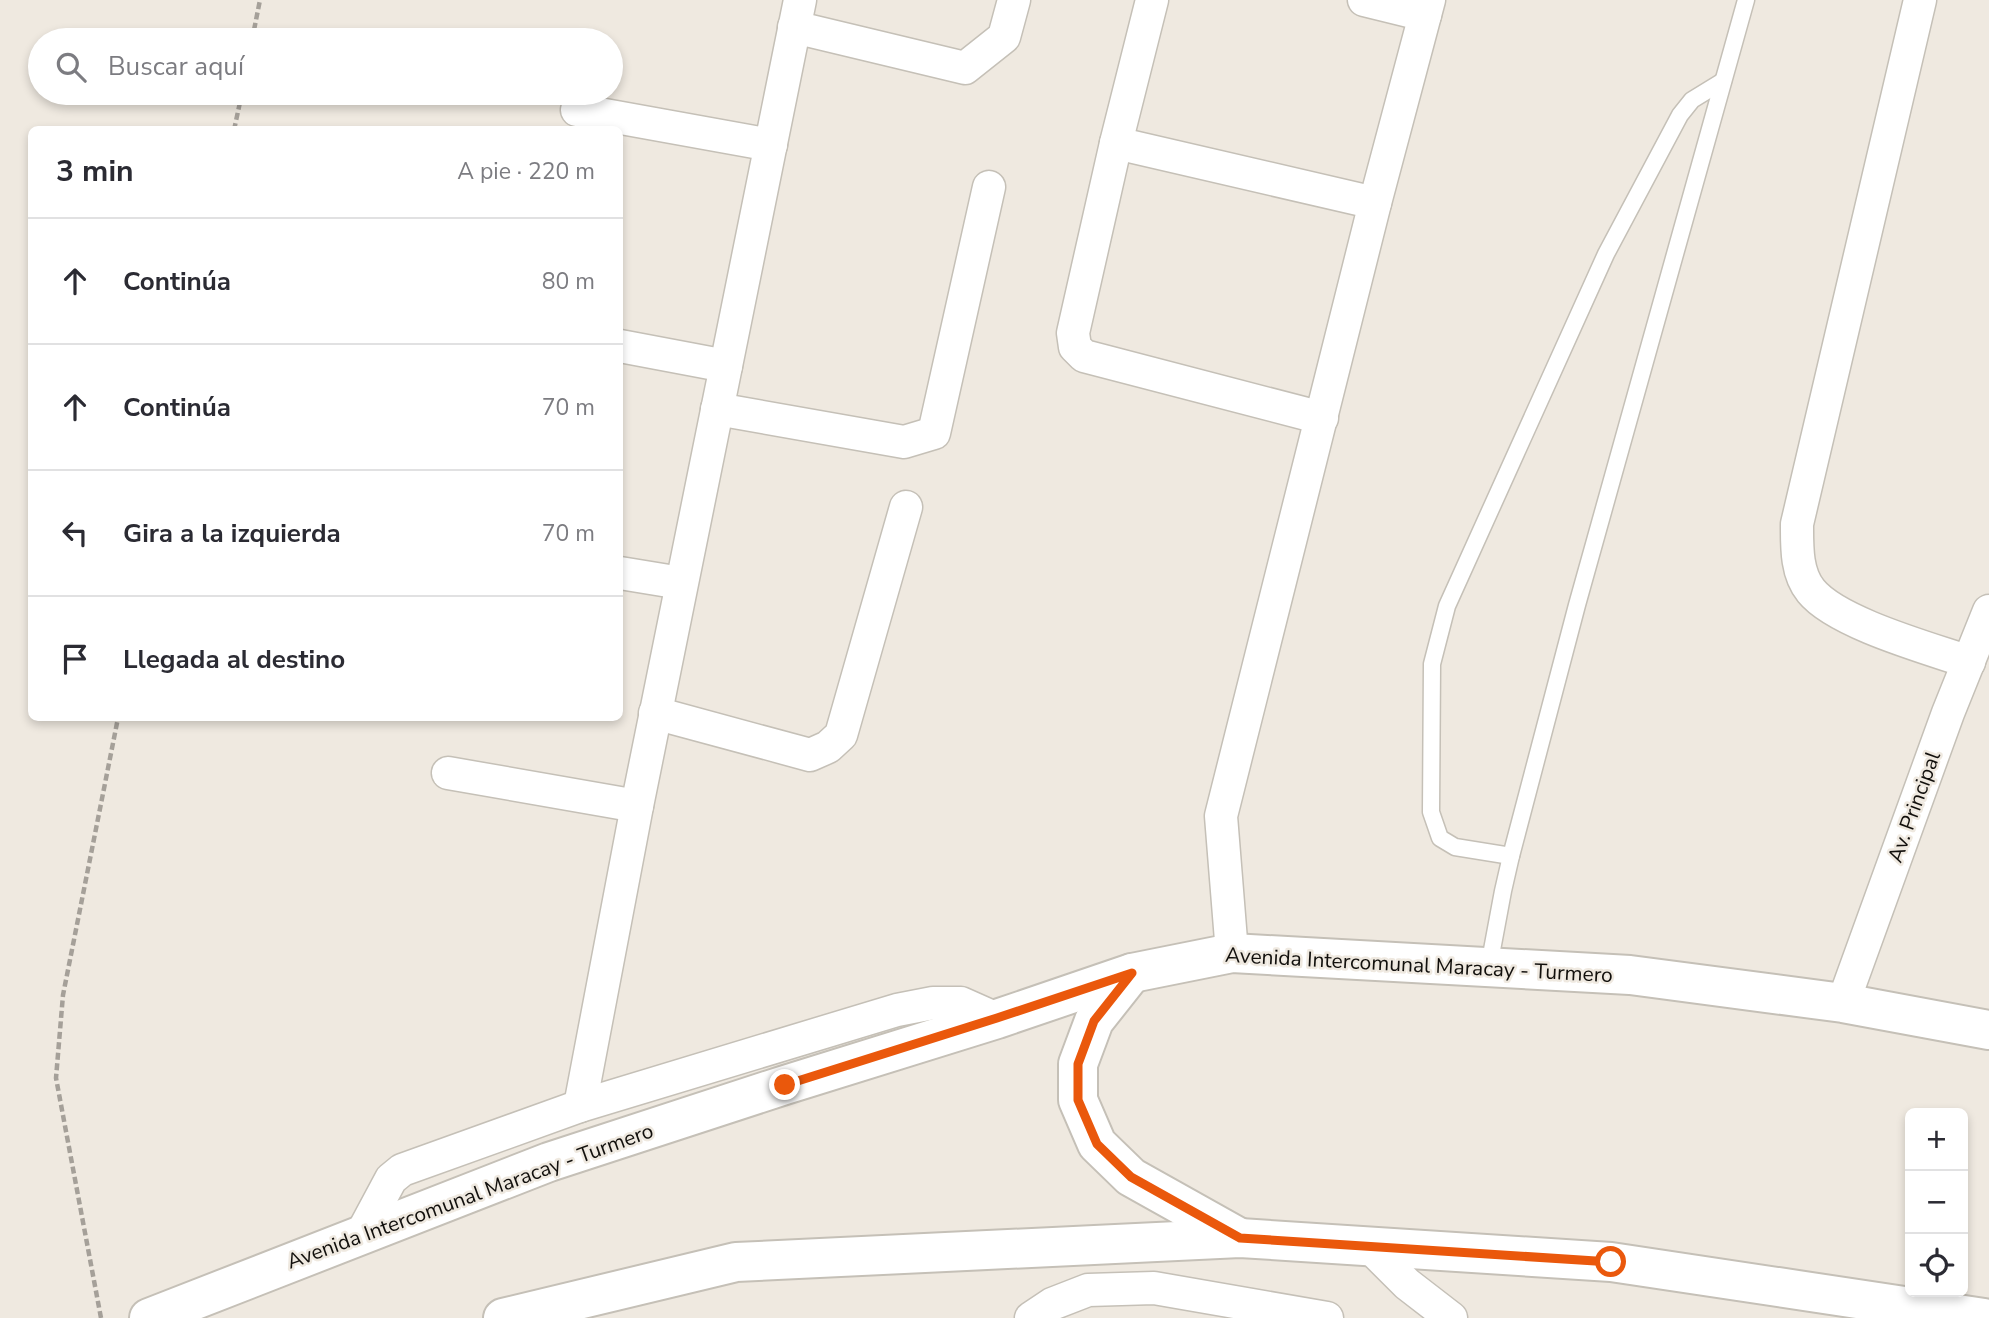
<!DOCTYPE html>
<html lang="es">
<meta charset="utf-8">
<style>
:root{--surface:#fff;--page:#f7f7f7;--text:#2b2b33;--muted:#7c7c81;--line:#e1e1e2}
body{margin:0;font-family:"Nunito Sans",sans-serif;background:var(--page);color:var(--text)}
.controls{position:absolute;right:21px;bottom:21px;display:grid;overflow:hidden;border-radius:10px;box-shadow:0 4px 10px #0003}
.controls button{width:63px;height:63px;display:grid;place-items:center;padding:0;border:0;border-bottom:2px solid var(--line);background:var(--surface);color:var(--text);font:35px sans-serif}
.stop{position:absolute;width:21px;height:21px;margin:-16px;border:5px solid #ea580c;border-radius:50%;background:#fff}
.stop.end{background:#ea580c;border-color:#fff;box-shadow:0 2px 7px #0008}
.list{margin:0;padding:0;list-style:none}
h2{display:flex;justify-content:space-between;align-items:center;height:91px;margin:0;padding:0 28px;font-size:30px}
h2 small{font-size:23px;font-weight:400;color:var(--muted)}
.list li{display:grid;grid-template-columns:46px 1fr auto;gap:21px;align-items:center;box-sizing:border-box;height:126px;padding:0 28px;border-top:2px solid var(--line)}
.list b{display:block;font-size:26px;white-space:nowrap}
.list em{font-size:23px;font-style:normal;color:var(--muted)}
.icon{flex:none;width:38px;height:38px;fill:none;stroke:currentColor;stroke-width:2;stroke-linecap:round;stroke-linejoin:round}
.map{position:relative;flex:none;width:1989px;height:1318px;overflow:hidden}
.search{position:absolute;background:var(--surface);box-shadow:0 4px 10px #0003;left:28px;top:28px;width:595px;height:77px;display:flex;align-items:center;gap:18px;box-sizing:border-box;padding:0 24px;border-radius:38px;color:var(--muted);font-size:26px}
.panel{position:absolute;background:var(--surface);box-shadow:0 4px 10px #0003;left:28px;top:126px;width:595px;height:595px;border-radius:10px}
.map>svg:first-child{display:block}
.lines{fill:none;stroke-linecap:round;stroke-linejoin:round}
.lane-casing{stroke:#c5c0b7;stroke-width:19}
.street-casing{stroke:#c5c0b7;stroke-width:35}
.primary-casing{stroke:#c5c0b7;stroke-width:42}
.path{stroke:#a5a099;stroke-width:4.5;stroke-dasharray:7 3.5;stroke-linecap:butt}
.lane{stroke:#fff;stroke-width:16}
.street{stroke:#fff;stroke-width:32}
.primary{stroke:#fff;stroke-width:38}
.route{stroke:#ea580c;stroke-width:9}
.labels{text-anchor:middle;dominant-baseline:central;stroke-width:5;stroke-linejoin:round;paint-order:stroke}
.street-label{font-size:21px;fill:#110f0c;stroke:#efe9e0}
</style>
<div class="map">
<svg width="1989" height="1318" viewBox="0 0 1989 1318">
<rect width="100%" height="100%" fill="#efe9e0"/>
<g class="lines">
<defs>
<g id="lane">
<polyline points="1511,856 1455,847 1440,838 1431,812 1432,664 1447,606 1606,254 1680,115 1692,100 1723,81"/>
<polyline points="1489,966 1503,891 1511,856 1577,605 1746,0"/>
</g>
<g id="street">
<polyline points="1152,0 1116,143 1073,333 1075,347 1084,356 1322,418"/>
<polyline points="1364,0 1425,15"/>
<path d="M1920,0L1797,524C1797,546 1796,573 1811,591C1837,623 1928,648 1969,662"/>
<polyline points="794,27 965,68 1004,37 1014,0"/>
<polyline points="577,110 771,145"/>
<polyline points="1116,143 1375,203"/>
<polyline points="620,346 726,366"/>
<polyline points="717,409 904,442 934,433 989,187"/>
<polyline points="620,573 681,583"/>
<polyline points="655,713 810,755 828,747 841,735 906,507"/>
<polyline points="448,773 637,806"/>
<polyline points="1232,953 1221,816 1375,203 1429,0"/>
<polyline points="1843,1003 1948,713 1989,611"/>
<polyline points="580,1106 637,806 800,0"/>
<polyline points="361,1235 391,1179 402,1170 580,1106 897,1010 933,1003 961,1003 997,1019"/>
<polyline points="1370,1247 1407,1284 1451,1318"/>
<polyline points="1031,1318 1052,1304 1088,1290 1154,1288 1327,1318"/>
</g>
<g id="primary">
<polyline points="1132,973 1094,1021 1078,1064 1078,1100 1097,1144 1131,1177 1240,1238"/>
<polyline points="149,1318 549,1162 785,1085 997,1019 1132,973 1232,953 1630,975 1843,1003 1989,1030"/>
<polyline points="503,1318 736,1262 1240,1238 1611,1262 1984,1318"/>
</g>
</defs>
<use href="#lane" class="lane-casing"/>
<use href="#street" class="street-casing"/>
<use href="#primary" class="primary-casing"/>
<g class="path">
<polyline points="252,40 260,0"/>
<polyline points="234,130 242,93"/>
<polyline points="101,1318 56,1078 63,995 118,718"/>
</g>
<use href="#lane" class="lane"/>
<use href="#street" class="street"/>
<use href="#primary" class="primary"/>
</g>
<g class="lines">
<polyline class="route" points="785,1085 997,1018 1132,973 1094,1021 1078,1064 1078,1100 1097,1144 1131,1177 1240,1238 1611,1262"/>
</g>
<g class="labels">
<g class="street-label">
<text transform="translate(1914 807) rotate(-70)">Av. Principal</text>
<text transform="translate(1419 965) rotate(3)">Avenida Intercomunal Maracay - Turmero</text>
<text transform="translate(470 1196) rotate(-20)">Avenida Intercomunal Maracay - Turmero</text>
</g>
</g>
</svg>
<div class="controls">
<button>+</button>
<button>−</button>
<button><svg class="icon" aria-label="locate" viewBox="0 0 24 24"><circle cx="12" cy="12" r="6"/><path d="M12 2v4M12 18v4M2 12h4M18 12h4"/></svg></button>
</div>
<div class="stop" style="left:1611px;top:1262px"></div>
<div class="stop end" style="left:785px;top:1085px"></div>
<div class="search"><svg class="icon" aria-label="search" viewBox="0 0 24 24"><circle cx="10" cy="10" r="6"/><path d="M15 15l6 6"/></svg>Buscar aquí</div>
<section class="panel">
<h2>3 min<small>A pie · 220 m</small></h2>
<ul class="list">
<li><svg class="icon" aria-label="ahead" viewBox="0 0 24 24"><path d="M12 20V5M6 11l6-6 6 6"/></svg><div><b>Continúa</b></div><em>80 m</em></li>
<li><svg class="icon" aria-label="ahead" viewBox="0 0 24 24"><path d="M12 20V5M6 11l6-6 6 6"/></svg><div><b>Continúa</b></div><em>70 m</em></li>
<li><svg class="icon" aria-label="left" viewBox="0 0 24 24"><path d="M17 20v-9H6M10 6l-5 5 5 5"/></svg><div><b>Gira a la izquierda</b></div><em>70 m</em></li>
<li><svg class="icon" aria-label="arrive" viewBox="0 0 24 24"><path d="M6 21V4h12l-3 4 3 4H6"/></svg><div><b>Llegada al destino</b></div></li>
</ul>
</section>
</div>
